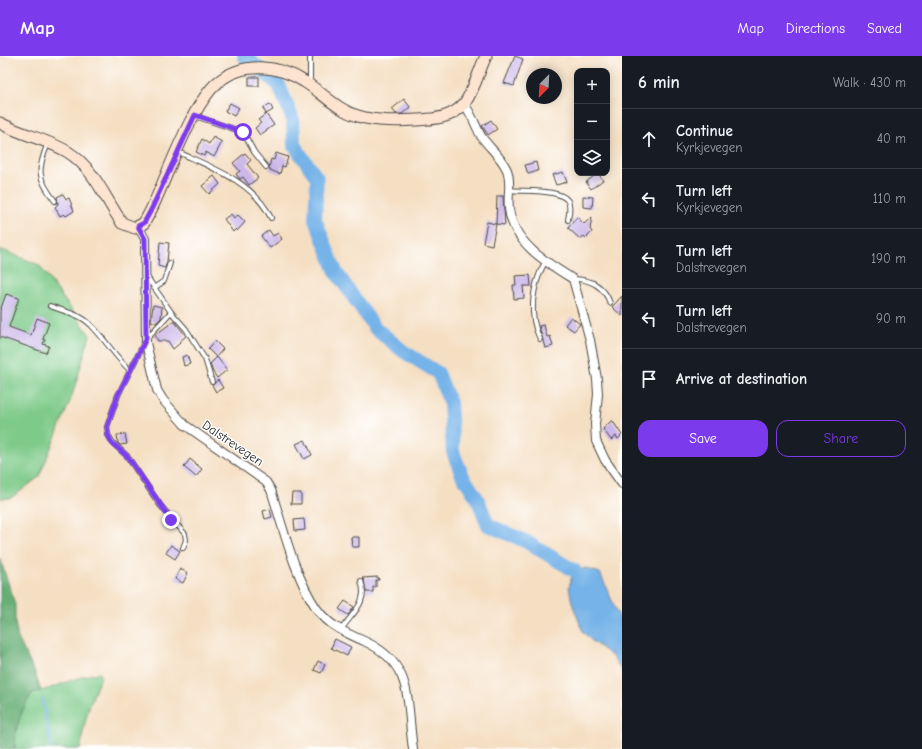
<!DOCTYPE html>
<meta charset="utf-8">
<style>
:root{--surface:#171b24;--page:#242831;--text:#f1f3f6;--muted:#9ea1a6;--line:#363941;--accent:#7c3aed}
body{margin:0;font-family:"Comic Neue",sans-serif;background:var(--page);color:var(--text)}
.controls{position:absolute;right:12px;top:12px;display:grid;overflow:hidden;border-radius:8px;box-shadow:0 2px 10px #0003}
.controls button{width:36px;height:36px;display:grid;place-items:center;padding:0;border:0;border-bottom:1px solid var(--line);background:var(--surface);color:var(--text);font:20px sans-serif}
.compass{position:absolute;left:526px;top:12px;width:36px;height:36px;border-radius:50%;background:var(--surface);box-shadow:0 2px 10px #0003;rotate:204deg}
.stop{position:absolute;width:12px;height:12px;margin:-9px;border:3px solid #7c3aed;border-radius:50%;background:#fff}
.stop.end{background:#7c3aed;border-color:#fff;box-shadow:0 1px 4px #0008}
.list{margin:0;padding:0;list-style:none}
h2{display:flex;justify-content:space-between;align-items:center;height:52px;margin:0;padding:0 16px;font-size:17px}
h2 small{font-size:13px;font-weight:400;color:var(--muted)}
.list li{display:grid;grid-template-columns:26px 1fr auto;gap:12px;align-items:center;box-sizing:border-box;height:60px;padding:0 16px;border-top:1px solid var(--line)}
.list b{display:block;font-size:15px;white-space:nowrap}
.list p{margin:0;font-size:13px;white-space:nowrap;color:var(--muted)}
.list em{font-size:13px;font-style:normal;color:var(--muted)}
.actions{display:flex;gap:8px;padding:12px 16px}
.actions a{flex:1;padding:9px 0;border:1px solid var(--accent);border-radius:12px;text-align:center;font-size:14px;color:var(--accent)}
.actions .main{background:var(--accent);color:#fff}
.icon{flex:none;width:22px;height:22px;fill:none;stroke:currentColor;stroke-width:2;stroke-linecap:round;stroke-linejoin:round}
.map{position:relative;flex:none;width:622px;height:693px;overflow:hidden}
header{display:flex;align-items:center;gap:24px;box-sizing:border-box;height:56px;padding:0 20px;background:var(--accent);color:#fff}
header strong{font-size:19px}
nav{display:flex;gap:22px;margin-inline-start:auto;font-size:14px}
main{display:flex}
aside{flex:1;background:var(--surface)}
.map>svg:first-child{display:block}
.green{fill:#7eca89;stroke:#547a5a}
.forest{fill:#66ae75;stroke:#486c50}
.water{fill:#76b3e8;stroke:#506f8a}
.lines{fill:none;stroke-linecap:round;stroke-linejoin:round}
.stream{stroke:#76b3e8;stroke-width:2.5}
.river{stroke:#76b3e8;stroke-width:14}
.building{fill:#ccb7ea}
.lane-casing{stroke:#494642;stroke-width:6}
.street-casing{stroke:#494642;stroke-width:10}
.secondary-casing{stroke:#494642;stroke-width:13}
.lane{stroke:#fff;stroke-width:4}
.street{stroke:#fff;stroke-width:8}
.secondary{stroke:#fde4d1;stroke-width:11}
.route{stroke:#7c3aed;stroke-width:5}
.labels{text-anchor:middle;dominant-baseline:central;stroke-width:3;stroke-linejoin:round;paint-order:stroke}
.street-label{font-size:13px;fill:#2b2b2b;stroke:#fff}
</style>
<header>
<strong>Map</strong>
<nav><a>Map</a><a>Directions</a><a>Saved</a></nav>
</header>
<main>
<div class="map">
<svg width="622" height="693" viewBox="0 0 622 693">
<rect width="100%" height="100%" fill="#fff"/>
<filter id="ink" filterUnits="userSpaceOnUse"><feTurbulence type="fractalNoise" baseFrequency=".025" numOctaves="2"/><feDisplacementMap in="SourceGraphic" scale="8" xChannelSelector="R" yChannelSelector="G"/><feConvolveMatrix kernelMatrix="1 2 1 2 8 2 1 2 1" color-interpolation-filters="sRGB"/></filter>
<filter id="wash" filterUnits="userSpaceOnUse"><feTurbulence type="fractalNoise" baseFrequency=".012" numOctaves="4" result="noise"/><feDisplacementMap in="SourceGraphic" scale="16" xChannelSelector="R" yChannelSelector="G"/><feGaussianBlur stdDeviation="0.9" result="paint"/><feColorMatrix in="noise" values="0 0 0 0 0 0 0 0 0 0 0 0 0 0 0 0 0 1.4 0 .05"/><feComposite in="paint" operator="in"/></filter>
<g filter="url(#wash)">
<rect width="100%" height="100%" fill="#f5dfc3"/>
<g class="green">
<polygon points="0,193 39,209 90,279 71,343 39,421 11,442 0,442"/>
<path d="M99,617L101,621C90,644 83,667 81,693H15C14,673 21,654 32,637C55,633 75,620 99,617Z"/>
</g>
<path class="forest" d="M0,502L15,548V566L18,582L35,617L41,635L32,637C21,654 14,673 15,693H0Z"/>
<polygon class="water" points="585,512 600,517 619,561 622,571 622,615 613,601 592,585 583,576 572,547 569,531 572,519"/>
<g class="lines">
<polyline class="stream" points="42,643 52,693"/>
<polyline class="river" points="244,0 279,29 293,64 294,89 317,122 315,163 336,216 375,272 403,295 438,317 450,347 453,396 462,419 477,442 488,469 525,485 575,515"/>
</g>
<g id="blocks">
<g class="building">
<polygon points="515,0 523,3 514,30 504,27"/>
<rect x="249" y="21" width="10" height="9"/>
<polygon points="404,43 410,51 402,58 396,58 392,53"/>
<polygon points="230,47 239,52 234,60 225,55"/>
<polygon points="270,48 273,54 266,58 263,52"/>
<polygon points="266,58 274,69 260,79 255,72 261,67 258,64"/>
<polygon points="491,64 497,73 488,79 482,70"/>
<polygon points="213,81 222,86 214,101 206,96 204,100 196,96 202,83 209,88"/>
<polygon points="245,97 251,104 247,108 258,122 249,129 243,121 240,123 236,118 240,115 233,107"/>
<polygon points="276,97 288,101 285,111 282,110 280,118 270,114 269,112 271,103 274,104"/>
<polygon points="536,106 538,115 528,118 525,109"/>
<polygon points="563,116 567,126 556,129 552,119"/>
<polygon points="598,117 603,124 591,133 586,126"/>
<polygon points="214,120 220,128 209,138 202,130"/>
<polygon points="63,138 66,143 69,142 74,155 66,160 64,158 60,160 55,151 58,148 57,141"/>
<polygon points="497,140 503,140 505,169 496,168"/>
<polygon points="583,140 593,141 592,152 583,151"/>
<polygon points="231,158 234,162 238,159 245,166 237,175 236,173 233,176 224,163"/>
<polygon points="577,161 584,168 592,161 590,173 592,176 586,182 584,180 580,183 568,172"/>
<polygon points="487,166 496,168 492,189 483,187"/>
<polygon points="269,174 273,180 278,177 282,183 270,192 261,180"/>
<polygon points="160,186 169,187 167,205 165,212 158,210"/>
<polygon points="530,219 531,230 523,230 524,242 514,243 513,229 516,229 515,220"/>
<polygon points="6,238 19,242 9,271 31,279 37,262 49,267 43,283 45,284 43,288 49,290 46,297 0,281 0,255"/>
<polygon points="622,240 622,260 612,251"/>
<polygon points="153,249 162,251 161,262 156,267 151,265"/>
<polygon points="571,261 580,268 574,275 565,269"/>
<polygon points="174,265 186,280 179,286 180,287 173,293 168,285 158,285 155,279"/>
<polygon points="544,269 547,281 550,280 553,290 545,292 539,270"/>
<polygon points="215,285 223,293 216,301 208,293"/>
<polygon points="187,299 190,308 184,310 182,301"/>
<polygon points="217,301 227,314 217,322 213,316 210,308"/>
<polygon points="218,324 223,332 216,336 212,329"/>
<polygon points="612,364 622,379 618,383 616,380 611,384 603,373"/>
<polygon points="125,378 127,388 120,389 118,387 117,379"/>
<polygon points="305,384 312,399 304,403 296,388"/>
<polygon points="190,403 202,413 196,421 184,411"/>
<polygon points="292,437 301,437 301,448 291,448"/>
<polygon points="270,453 272,461 265,463 263,455"/>
<polygon points="304,463 305,474 295,475 294,464"/>
<polygon points="351,481 359,481 359,491 352,491"/>
<polygon points="171,489 180,495 175,503 166,497"/>
<polygon points="180,513 188,517 183,527 175,523"/>
<polygon points="378,521 379,524 376,524 376,531 373,531 373,536 366,536 364,524 362,522"/>
<polygon points="345,545 354,551 348,559 339,553"/>
<polygon points="335,583 351,591 347,600 331,592"/>
<polygon points="318,605 325,609 321,617 314,614"/>
</g>
</g>
</g>
<g filter="url(#ink)">
<use href="#blocks" fill-opacity="0" stroke="#494642" stroke-width="1"/>
<g class="lines">
<defs>
<g id="lane">
<polyline points="310,27 310,0"/>
<polyline points="195,60 243,76 254,96 266,111"/>
<path d="M48,87C37,114 37,122 55,145"/>
<path d="M178,96C211,111 254,126 271,162"/>
<path d="M510,134C523,136 566,132 569,148C570,153 569,159 568,164"/>
<polyline points="147,221 171,256 186,273 205,303 212,326"/>
<path d="M573,223C591,223 604,230 610,247"/>
<polyline points="154,232 164,225 170,207"/>
<path d="M50,250C60,254 71,256 80,261C97,269 113,300 130,314"/>
<polyline points="171,256 146,283 118,339 107,371 108,379 113,387 127,400 160,449 185,478 186,484 183,492"/>
<path d="M540,283C528,259 532,230 545,206"/>
<path d="M341,574C351,558 369,547 361,525"/>
</g>
<g id="street">
<path d="M464,48C472,58 475,69 481,80C489,92 501,100 507,114C512,128 507,140 509,153C513,187 547,207 573,223L590,284L597,323L598,338L595,368L596,385L605,404L622,428"/>
<path d="M138,170L145,183L146,287L157,334L163,344L185,369L266,426L271,434C283,471 295,522 317,553C329,570 346,577 364,585C415,608 406,646 413,693"/>
</g>
<path id="secondary" d="M0,67C22,79 47,83 68,96C95,113 105,143 122,167L135,172L144,167L151,154C167,121 191,49 218,26C243,5 279,9 305,26C323,37 337,54 358,60C377,66 399,65 418,64C435,63 451,62 463,49C473,38 479,14 486,0"/>
</defs>
<use href="#lane" class="lane-casing"/>
<use href="#street" class="street-casing"/>
<use href="#secondary" class="secondary-casing"/>
<use href="#lane" class="lane"/>
<use href="#street" class="street"/>
<use href="#secondary" class="secondary"/>
</g>
</g>
<g class="lines" filter="url(#ink)">
<polyline class="route" points="171,464 127,400 112,387 108,379 107,371 118,339 146,283 145,183 138,170 144,167 151,154 195,59 243,76"/>
</g>
<g class="labels">
<g class="street-label">
<text transform="translate(233 387) rotate(34)">Dalstrevegen</text>
</g>
</g>
</svg>
<div class="controls">
<button>+</button>
<button>−</button>
<button><svg class="icon" aria-label="layers" viewBox="0 0 24 24"><path d="M12 4l9 5-9 5-9-5zM3 14l9 5 9-5"/></svg></button>
</div>
<svg class="compass" viewBox="-18 -18 36 36"><path d="M0-13l5 13h-10z" fill="#e53935"/><path d="M0 13l5-13h-10z" fill="#9ea1a6"/></svg>
<div class="stop" style="left:243px;top:76px"></div>
<div class="stop end" style="left:171px;top:464px"></div>
</div>
<aside>
<h2>6 min<small>Walk · 430 m</small></h2>
<ul class="list">
<li><svg class="icon" aria-label="ahead" viewBox="0 0 24 24"><path d="M12 20V5M6 11l6-6 6 6"/></svg><div><b>Continue</b><p>Kyrkjevegen</p></div><em>40 m</em></li>
<li><svg class="icon" aria-label="left" viewBox="0 0 24 24"><path d="M17 20v-9H6M10 6l-5 5 5 5"/></svg><div><b>Turn left</b><p>Kyrkjevegen</p></div><em>110 m</em></li>
<li><svg class="icon" aria-label="left" viewBox="0 0 24 24"><path d="M17 20v-9H6M10 6l-5 5 5 5"/></svg><div><b>Turn left</b><p>Dalstrevegen</p></div><em>190 m</em></li>
<li><svg class="icon" aria-label="left" viewBox="0 0 24 24"><path d="M17 20v-9H6M10 6l-5 5 5 5"/></svg><div><b>Turn left</b><p>Dalstrevegen</p></div><em>90 m</em></li>
<li><svg class="icon" aria-label="arrive" viewBox="0 0 24 24"><path d="M6 21V4h12l-3 4 3 4H6"/></svg><div><b>Arrive at destination</b></div></li>
</ul>
<div class="actions"><a class="main">Save</a><a>Share</a></div>
</aside>
</main>
